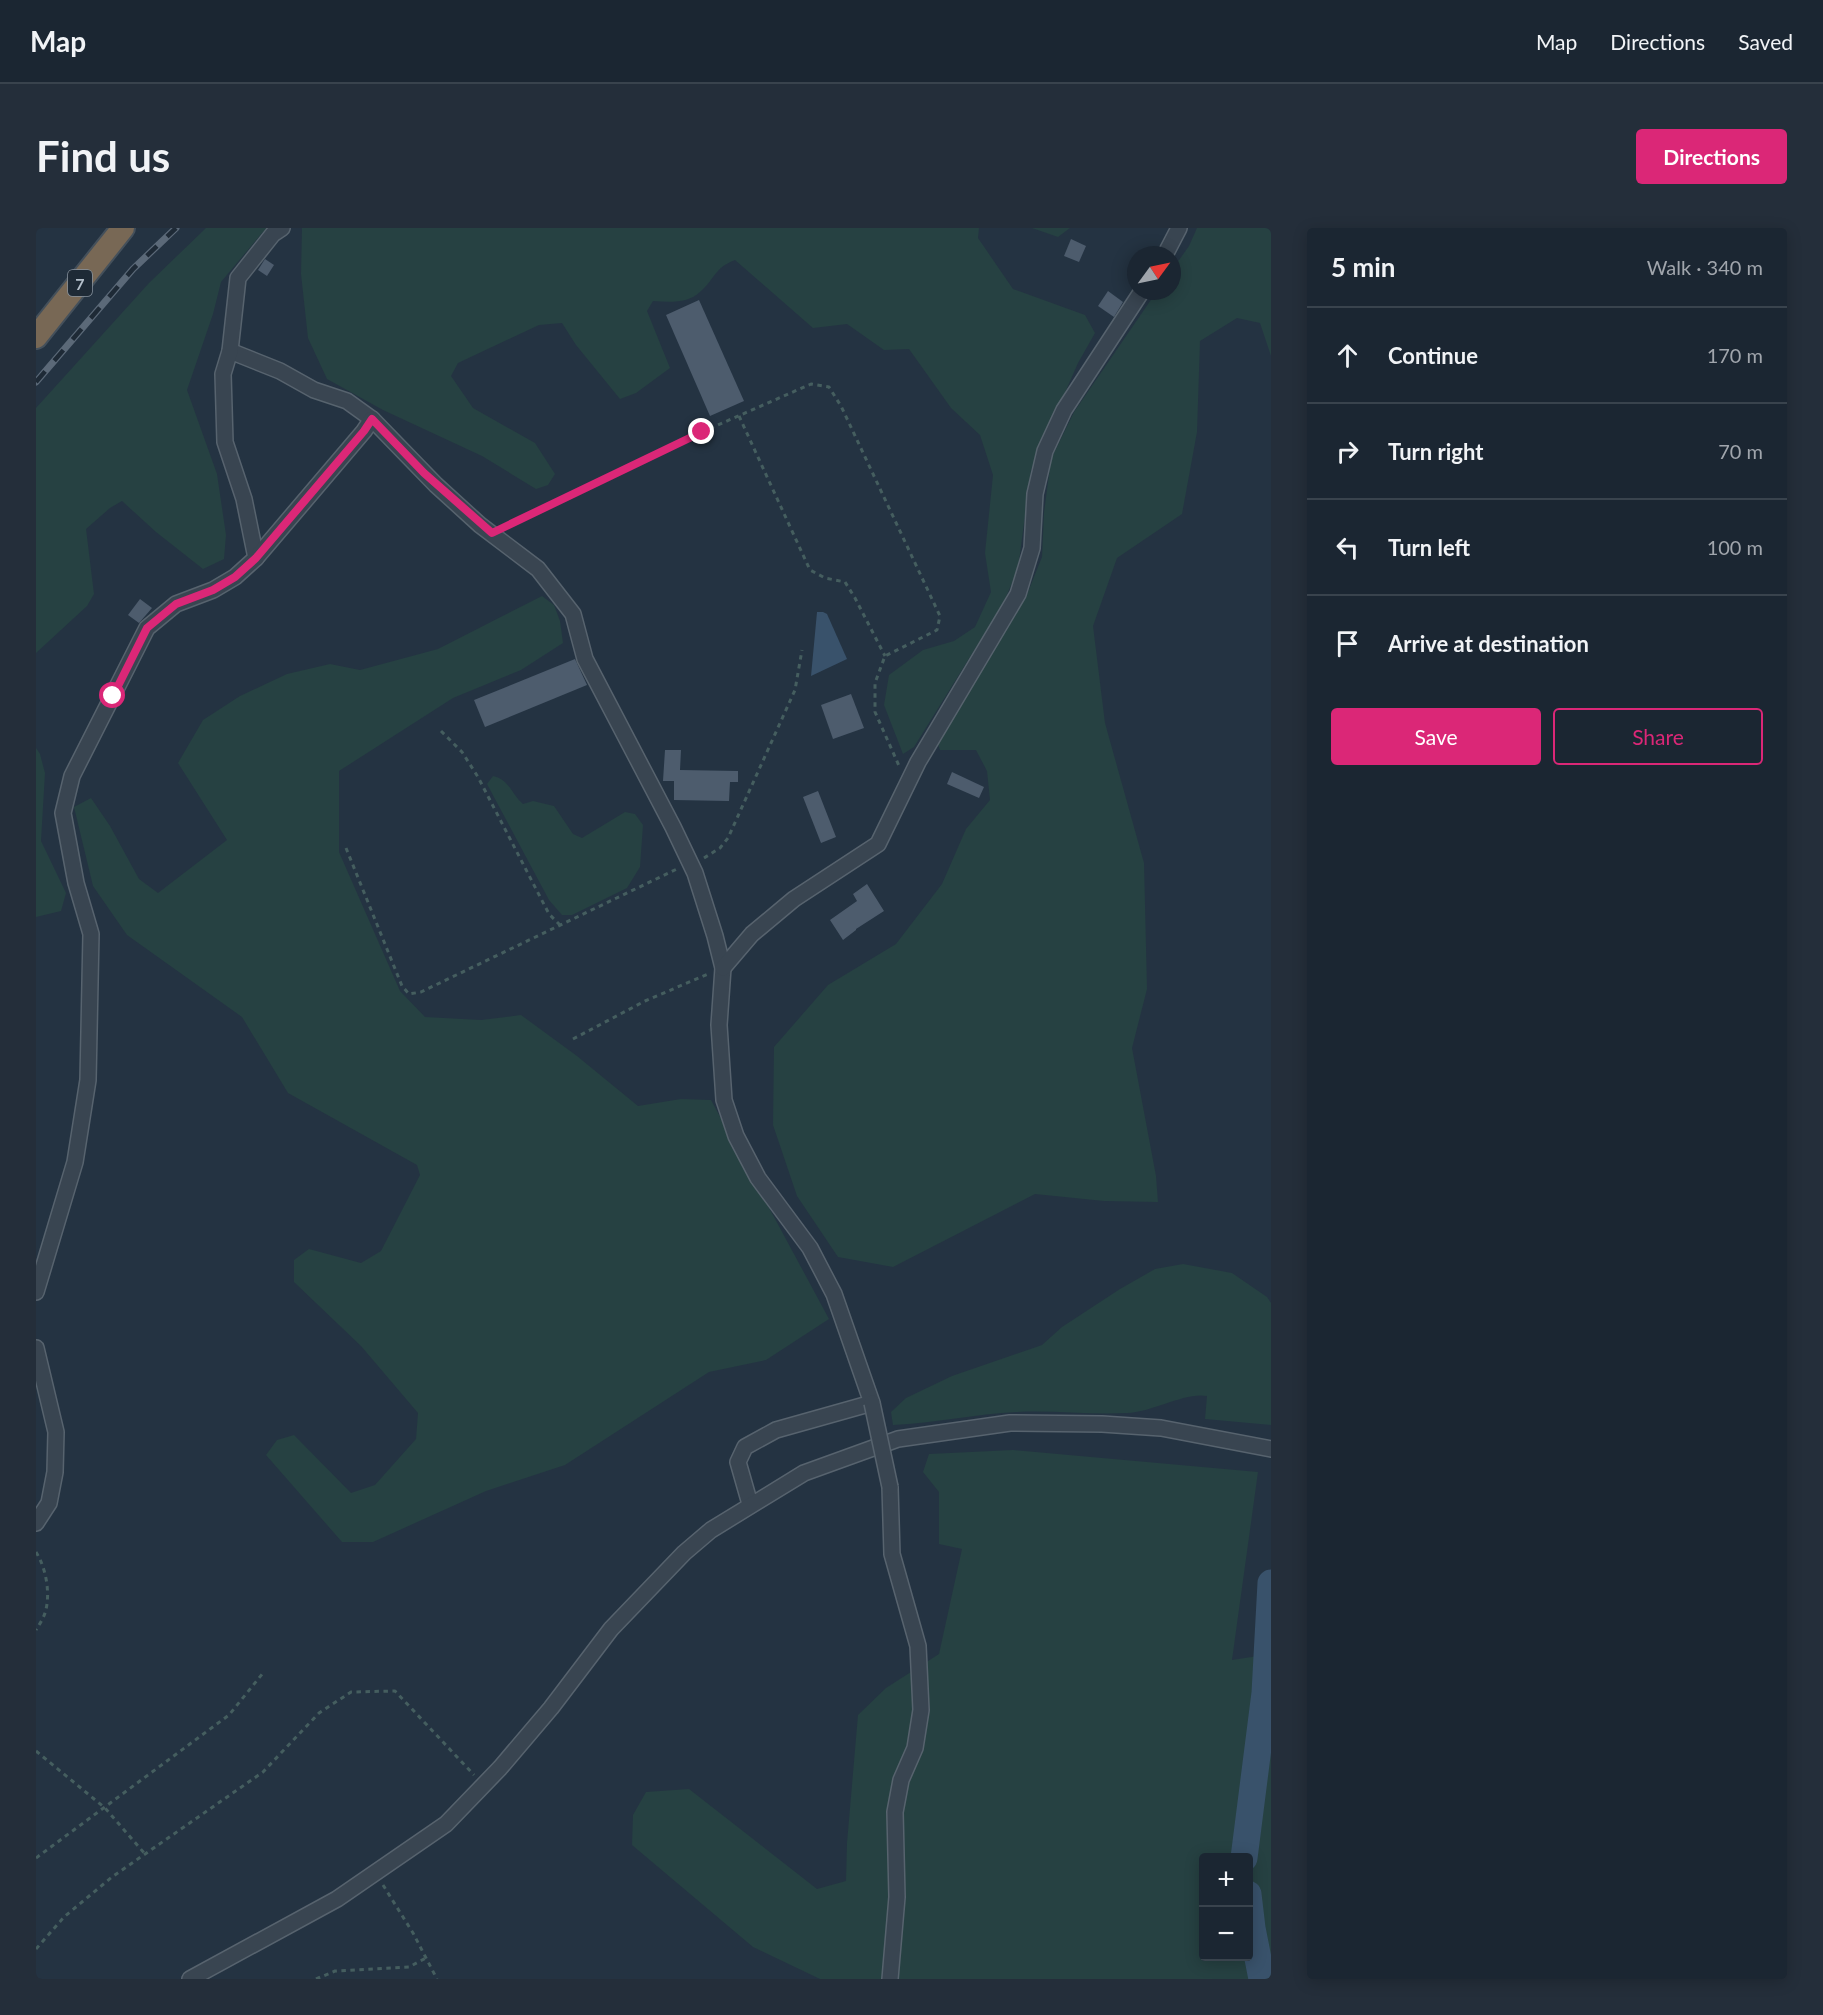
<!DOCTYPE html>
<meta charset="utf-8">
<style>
:root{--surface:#1b2632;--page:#242e3a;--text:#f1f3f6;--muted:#a0a5ac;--line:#39434d;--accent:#db2777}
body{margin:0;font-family:Lato,sans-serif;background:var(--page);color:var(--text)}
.controls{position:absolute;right:18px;bottom:18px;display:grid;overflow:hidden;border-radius:6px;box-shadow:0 3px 15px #0003}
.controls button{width:54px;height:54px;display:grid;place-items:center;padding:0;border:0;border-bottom:2px solid var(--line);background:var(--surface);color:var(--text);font:30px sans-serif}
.compass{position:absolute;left:1091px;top:18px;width:54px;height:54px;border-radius:50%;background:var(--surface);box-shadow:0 3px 15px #0003;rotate:57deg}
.stop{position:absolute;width:18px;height:18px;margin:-14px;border:4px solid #db2777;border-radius:50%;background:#fff}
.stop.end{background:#db2777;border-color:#fff;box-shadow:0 2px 6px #0008}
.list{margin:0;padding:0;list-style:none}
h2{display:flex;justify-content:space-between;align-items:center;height:78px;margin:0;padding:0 24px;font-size:26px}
h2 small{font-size:20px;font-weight:400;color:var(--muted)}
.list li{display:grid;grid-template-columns:39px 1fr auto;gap:18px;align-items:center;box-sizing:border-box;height:96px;padding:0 24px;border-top:2px solid var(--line)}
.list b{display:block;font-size:22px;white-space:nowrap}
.list em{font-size:20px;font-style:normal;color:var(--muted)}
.actions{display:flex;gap:12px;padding:18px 24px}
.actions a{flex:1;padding:14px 0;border:2px solid var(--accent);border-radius:6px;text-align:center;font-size:21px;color:var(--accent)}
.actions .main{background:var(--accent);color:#fff}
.icon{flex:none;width:33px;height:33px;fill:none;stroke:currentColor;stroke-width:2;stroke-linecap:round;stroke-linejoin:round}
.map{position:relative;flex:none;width:1235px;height:1751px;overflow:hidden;border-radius:6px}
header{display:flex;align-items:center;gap:36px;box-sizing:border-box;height:84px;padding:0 30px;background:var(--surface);border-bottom:2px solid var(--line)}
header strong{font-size:28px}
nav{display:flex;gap:33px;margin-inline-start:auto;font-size:21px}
.intro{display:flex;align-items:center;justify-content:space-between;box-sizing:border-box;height:144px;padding:0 36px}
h1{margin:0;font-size:42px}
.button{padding:15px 27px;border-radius:6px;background:var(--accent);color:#fff;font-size:21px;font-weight:700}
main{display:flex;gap:36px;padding:0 36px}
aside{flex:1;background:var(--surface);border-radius:6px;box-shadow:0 3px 15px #0003}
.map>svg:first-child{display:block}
.green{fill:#264142;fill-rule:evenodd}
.water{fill:#39526b}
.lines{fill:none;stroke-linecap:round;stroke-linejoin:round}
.river{stroke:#39526b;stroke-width:27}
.building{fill:#4d5c6d}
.minor-casing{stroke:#57636e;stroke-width:18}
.highway-casing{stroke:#44505b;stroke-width:26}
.path{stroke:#455e5f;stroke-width:3;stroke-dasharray:4.5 4.5;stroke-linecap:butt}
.minor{stroke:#394551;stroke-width:15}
.highway{stroke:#786855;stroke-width:22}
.rail-casing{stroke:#5b6978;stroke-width:7}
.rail{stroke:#1e2a36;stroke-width:4.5;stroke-dasharray:14;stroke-linecap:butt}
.minor-bridge-casing{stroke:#57636e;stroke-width:18;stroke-linecap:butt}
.minor-bridge{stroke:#394551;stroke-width:15}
.route{stroke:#db2777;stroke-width:8}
.labels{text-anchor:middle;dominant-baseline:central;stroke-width:6;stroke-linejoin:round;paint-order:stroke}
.shield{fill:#1e2a36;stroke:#88939e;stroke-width:1.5}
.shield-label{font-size:16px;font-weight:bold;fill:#b5c0cb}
</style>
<header>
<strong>Map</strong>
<nav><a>Map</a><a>Directions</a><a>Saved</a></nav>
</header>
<div class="intro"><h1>Find us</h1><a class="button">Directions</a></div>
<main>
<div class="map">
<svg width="1235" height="1751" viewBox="0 0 1235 1751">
<rect width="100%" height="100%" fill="#243342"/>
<g class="green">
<polygon points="170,0 234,0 226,5 185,54 177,86 151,162 181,246 190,307 188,331 167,341 120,304 86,273 74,280 50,301 58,366 51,378 0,425 0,180 113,55"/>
<path d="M266,0H943L942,10L977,61L1049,87L1059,105L1042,135L995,242L982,341L967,376L878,519L867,526L848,477L853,447L887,422L918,413L939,399L955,364L949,325L957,247L944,207L915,180L873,121L848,122L811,96L777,100L699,32C678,40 679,51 664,64C651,76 633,74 617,73L611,83L634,140L600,165L584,171L540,117L526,95L503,97L422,135L415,148L437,180L499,215L519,246L512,257L500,261L446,228L347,182L291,151L272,110L265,46Z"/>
<polygon points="996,0 1034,0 1022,9"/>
<polygon points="1161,0 1235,0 1235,128 1224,95 1201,90 1164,113 1161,204 1146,286 1081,330 1057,398 1069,495 1108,635 1111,761 1096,820 1120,948 1122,974 1068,973 999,966 857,1039 802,1029 761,968 737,897 738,819 792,757 860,716 906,656 930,601 954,572 951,543 940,522 904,522 900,511 990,369 1006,329 1008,285 1015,231 1038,184 1121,63 1136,63 1136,42 1153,18"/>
<polygon points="506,368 518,377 524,393 527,415 485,442 417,470 303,543 303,624 364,763 389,789 445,792 485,787 541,828 602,878 645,871 675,872 793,1091 730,1132 673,1144 529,1237 450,1263 337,1314 306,1314 230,1227 241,1212 258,1207 315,1265 339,1257 380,1211 382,1185 325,1118 258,1054 258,1032 273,1021 325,1035 345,1023 384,947 381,937 252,865 206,789 91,707 57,658 38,579 55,570 74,598 103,651 122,665 191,612 142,535 167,492 204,468 251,446 294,436 324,442 402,421"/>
<polygon points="0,520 4,526 9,545 5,613 30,665 25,683 0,689"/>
<path d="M457,548C473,551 476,567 487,576L497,573L518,578L537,606L546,610L589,584L599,586L607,597L604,639L591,660L536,687H526L513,672L451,556Z"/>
<path d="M1147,1036L1196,1045L1231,1069L1235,1075V1197L1169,1191L1171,1168C1149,1164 1117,1184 1091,1185C1054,1187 1017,1182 981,1184C940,1186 899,1195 857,1197L855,1184L870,1170L916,1148L1006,1117L1026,1099L1084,1061L1119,1041Z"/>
<path d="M977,1222L1222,1244L1196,1432L1235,1426V1751H784L717,1719L596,1617L597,1587L610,1564L653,1561L781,1661L810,1653L811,1615L822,1487L850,1460L903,1426L926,1321L903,1316V1264L887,1244L893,1226ZM1168,1630H1212V1728H1168Z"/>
</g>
<polygon class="water" points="781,384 787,384 791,386 811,431 775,448"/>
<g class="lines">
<g class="river">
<polyline points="1208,1630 1229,1465 1235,1355"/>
<polyline points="1212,1666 1216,1700 1226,1751"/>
</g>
</g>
<g class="building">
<polygon points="1035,11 1050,18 1043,34 1028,28"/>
<polygon points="229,31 238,37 231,48 222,42"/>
<polygon points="1072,63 1087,74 1078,89 1062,78"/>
<polygon points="663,72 708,173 674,188 630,87"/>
<polygon points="104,371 116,380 103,395 92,387"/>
<polygon points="539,431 551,457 449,499 438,472"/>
<polygon points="815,466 828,500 797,511 785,477"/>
<polygon points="629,522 645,522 644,542 702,543 702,554 694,554 693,573 638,572 638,553 627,553"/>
<polygon points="916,544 948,559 943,570 911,556"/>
<polygon points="782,563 800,609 785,615 767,569"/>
<polygon points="831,656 848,683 820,701 820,702 807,712 794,692 821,673 817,666"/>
</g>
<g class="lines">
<defs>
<g id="minor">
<polyline points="1129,27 1143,0"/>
<polyline points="194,123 244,143 278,162 311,173 336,191 400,257 444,297 502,341 537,386 549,431 637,599 659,645 679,708 687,740 683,797 688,872 700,908 722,950 774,1020 798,1066 836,1175 740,1202 709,1219 702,1234 714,1276"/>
<polyline points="220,330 208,271 189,214 187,146 194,123 202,50 237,6 246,0"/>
<polyline points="687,740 716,706 758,671 842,616 882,534 982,366 996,320 999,266 1009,223 1028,182 1106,63"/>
<polyline points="0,1064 39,934 52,852 55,706 40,655 27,585 36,548 111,400 140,376 177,362 199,349 220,330 328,203 336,191"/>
<polyline points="0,1120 20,1204 19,1244 13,1275 0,1295"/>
<polyline points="854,1259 856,1326 882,1418 885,1482 879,1520 865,1552 859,1584 861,1669 854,1751"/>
<polyline points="154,1751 301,1671 410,1596 464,1540 515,1480 575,1401 648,1325 675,1302 768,1245 862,1211 974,1195 1066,1196 1125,1200 1235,1221"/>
</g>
<polyline id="highway" points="0,109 87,0"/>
</defs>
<use href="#minor" class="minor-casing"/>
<use href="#highway" class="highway-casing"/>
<g class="path">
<polyline points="703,188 774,342 789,350 809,354 819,370 849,428"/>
<polyline points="471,298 666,204 775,156 793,159 805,178 904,388 901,402 849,428 839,455 839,484 864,540"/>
<polyline points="405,503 426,524 442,549 513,686 524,697"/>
<polyline points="310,620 366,758 373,766 385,764 643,640"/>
<polyline points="668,630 684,620 692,610 759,462 766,422"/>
<polyline points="537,811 609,773 672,746"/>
<path d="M0,1324C10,1340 15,1366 9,1385C7,1391 3,1397 0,1402"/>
<polyline points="0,1523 69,1580 109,1626"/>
<polyline points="0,1630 193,1487 227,1445"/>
<polyline points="347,1657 377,1705 401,1751"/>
<polyline points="0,1721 28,1689 76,1649 227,1544 283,1485 315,1464 359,1463 438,1547"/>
<polyline points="280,1751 299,1743 373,1739 390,1730"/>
</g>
<use href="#minor" class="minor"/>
<use href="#highway" class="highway"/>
<defs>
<polyline id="rail" points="0,154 97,41 140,0"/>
</defs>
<use href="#rail" class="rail-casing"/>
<use href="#rail" class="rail"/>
<defs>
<polyline id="minor-bridge" points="836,1175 854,1259"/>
</defs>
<use href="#minor-bridge" class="minor-bridge-casing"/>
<use href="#minor-bridge" class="minor-bridge"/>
</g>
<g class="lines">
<polyline class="route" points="77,468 111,400 140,376 177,362 199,349 220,330 328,203 336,191 388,245 456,305 666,204"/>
</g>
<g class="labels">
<rect class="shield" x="32" y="42" width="24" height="26" rx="4.5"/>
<g class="shield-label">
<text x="44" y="55">7</text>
</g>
</g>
</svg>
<div class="controls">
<button>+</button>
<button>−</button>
</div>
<svg class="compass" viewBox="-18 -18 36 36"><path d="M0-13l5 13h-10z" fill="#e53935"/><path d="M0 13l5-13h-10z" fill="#a0a5ac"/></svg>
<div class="stop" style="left:77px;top:468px"></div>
<div class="stop end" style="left:666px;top:204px"></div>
</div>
<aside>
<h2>5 min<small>Walk · 340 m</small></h2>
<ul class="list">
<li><svg class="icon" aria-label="ahead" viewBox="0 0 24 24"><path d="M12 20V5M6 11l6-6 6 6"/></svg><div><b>Continue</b></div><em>170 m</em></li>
<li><svg class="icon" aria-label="right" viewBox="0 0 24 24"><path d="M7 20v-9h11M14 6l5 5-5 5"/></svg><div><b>Turn right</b></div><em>70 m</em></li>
<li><svg class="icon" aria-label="left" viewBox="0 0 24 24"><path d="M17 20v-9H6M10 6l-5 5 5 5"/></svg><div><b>Turn left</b></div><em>100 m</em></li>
<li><svg class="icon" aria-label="arrive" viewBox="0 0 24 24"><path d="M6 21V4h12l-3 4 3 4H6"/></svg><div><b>Arrive at destination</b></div></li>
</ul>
<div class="actions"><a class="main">Save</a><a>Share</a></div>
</aside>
</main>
